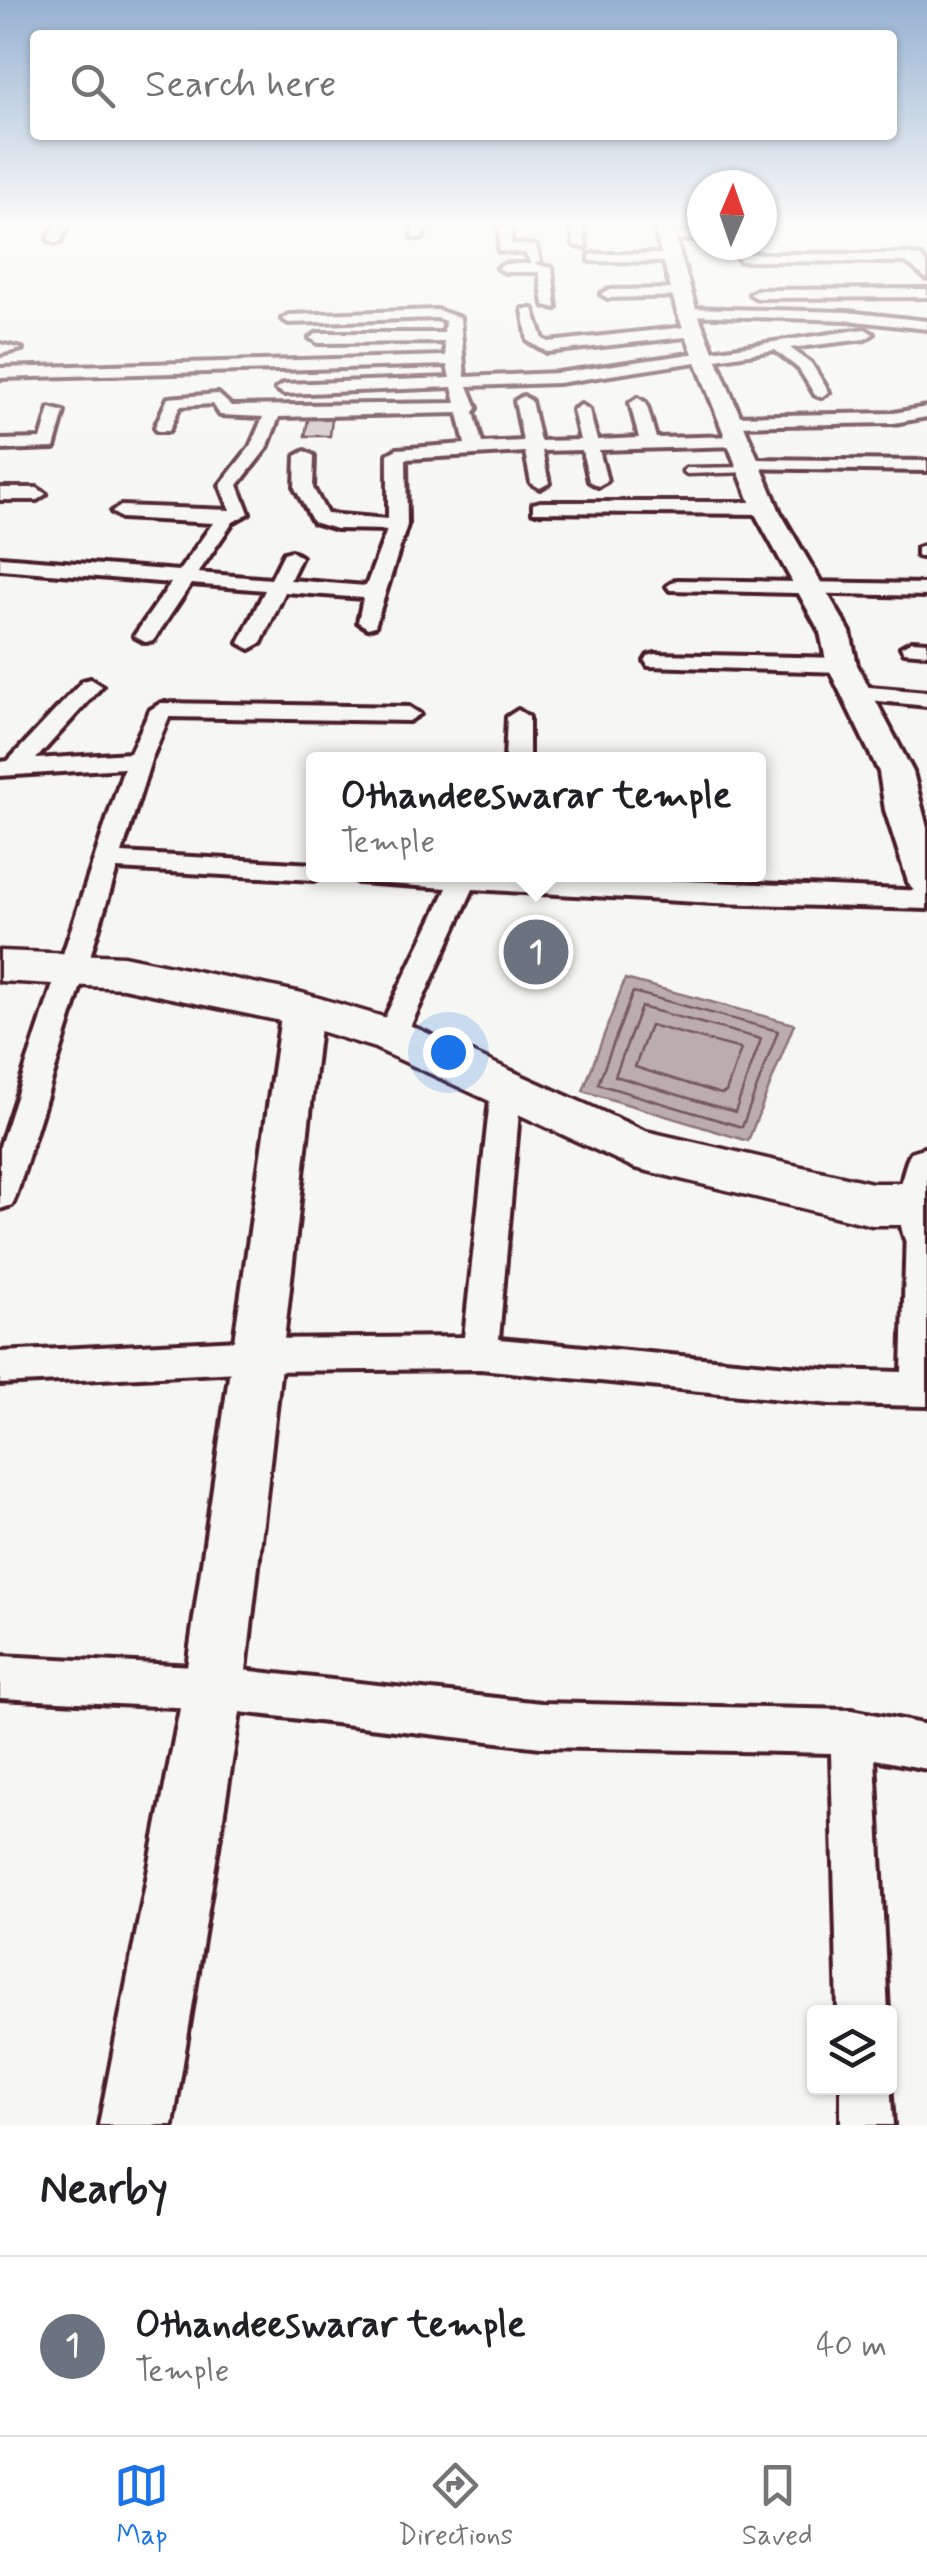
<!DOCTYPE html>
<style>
:root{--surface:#fff;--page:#f6f6f6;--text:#202124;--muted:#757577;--line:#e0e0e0;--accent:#1a73e8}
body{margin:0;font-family:Mynerve,sans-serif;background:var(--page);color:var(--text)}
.controls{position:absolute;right:30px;bottom:30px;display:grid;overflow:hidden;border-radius:10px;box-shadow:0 2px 8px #0004}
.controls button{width:90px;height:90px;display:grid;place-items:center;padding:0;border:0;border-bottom:2px solid var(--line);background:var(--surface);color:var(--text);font:50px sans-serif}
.compass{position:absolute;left:687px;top:170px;width:90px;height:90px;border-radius:50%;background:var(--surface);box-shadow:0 2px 8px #0004;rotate:2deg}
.you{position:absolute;left:448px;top:1052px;width:35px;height:35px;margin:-25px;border:8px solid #fff;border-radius:50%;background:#1a73e8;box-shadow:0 0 0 15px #1a73e833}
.badge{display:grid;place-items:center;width:65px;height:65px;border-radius:50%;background:var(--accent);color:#fff;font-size:32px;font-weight:700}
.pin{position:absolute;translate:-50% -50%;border:5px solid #fff;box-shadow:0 2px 10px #0006}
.popup{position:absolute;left:306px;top:752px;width:460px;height:130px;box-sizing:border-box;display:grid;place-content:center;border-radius:10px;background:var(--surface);filter:drop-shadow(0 2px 8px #0005);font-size:32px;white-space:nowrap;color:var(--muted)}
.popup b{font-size:38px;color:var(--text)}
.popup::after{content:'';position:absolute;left:50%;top:100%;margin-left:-20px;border:20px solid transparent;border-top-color:var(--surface)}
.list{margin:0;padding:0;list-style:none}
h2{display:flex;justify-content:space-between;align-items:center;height:130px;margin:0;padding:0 40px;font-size:42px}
h2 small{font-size:32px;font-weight:400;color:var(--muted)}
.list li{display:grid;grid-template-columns:65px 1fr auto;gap:30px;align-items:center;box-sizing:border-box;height:180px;padding:0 40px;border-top:2px solid var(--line)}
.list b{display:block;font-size:38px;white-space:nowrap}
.list p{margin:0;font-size:32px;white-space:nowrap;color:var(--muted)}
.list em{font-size:32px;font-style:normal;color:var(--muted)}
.icon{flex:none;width:55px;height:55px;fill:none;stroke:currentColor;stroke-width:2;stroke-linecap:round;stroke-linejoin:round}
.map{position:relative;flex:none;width:927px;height:2125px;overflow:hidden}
.search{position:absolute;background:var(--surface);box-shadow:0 2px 8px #0004;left:30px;right:30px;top:30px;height:110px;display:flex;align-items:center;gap:25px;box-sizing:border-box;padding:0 35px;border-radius:10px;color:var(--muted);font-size:38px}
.sheet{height:310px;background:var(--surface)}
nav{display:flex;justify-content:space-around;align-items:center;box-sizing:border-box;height:140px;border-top:2px solid var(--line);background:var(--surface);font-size:28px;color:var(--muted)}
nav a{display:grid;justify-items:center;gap:5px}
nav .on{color:var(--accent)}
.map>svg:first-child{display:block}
.water{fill:#bbadae;stroke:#8e747a;stroke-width:2.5}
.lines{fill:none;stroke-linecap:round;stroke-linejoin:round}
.shore{stroke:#77585f;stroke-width:2.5}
.building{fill:#ccc1c0;stroke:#4a1f2b;stroke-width:2.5}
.lane-casing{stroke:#4a1f2b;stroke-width:7}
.street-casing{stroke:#4a1f2b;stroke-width:8}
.secondary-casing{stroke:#4a1f2b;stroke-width:8}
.primary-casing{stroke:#4a1f2b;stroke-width:7}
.lane{fill:#f6f6f2;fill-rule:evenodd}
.street{fill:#f6f6f2;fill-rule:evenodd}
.secondary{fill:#f6f6f2;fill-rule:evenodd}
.primary{fill:#f6f6f2;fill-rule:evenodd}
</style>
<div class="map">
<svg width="927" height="2125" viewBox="0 0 927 2125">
<rect width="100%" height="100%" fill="#f6f6f2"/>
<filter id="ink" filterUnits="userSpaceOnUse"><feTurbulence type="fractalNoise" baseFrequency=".01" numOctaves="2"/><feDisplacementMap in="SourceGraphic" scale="20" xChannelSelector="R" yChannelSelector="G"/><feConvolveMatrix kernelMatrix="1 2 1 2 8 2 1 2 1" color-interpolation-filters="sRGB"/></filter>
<g filter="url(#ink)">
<polygon class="water" points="625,979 794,1024 748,1141 583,1091"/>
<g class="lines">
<g class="shore">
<polygon points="633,992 778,1031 742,1127 598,1084"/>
<polygon points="641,1007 761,1039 735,1112 615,1076"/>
<polygon points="650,1025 741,1049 726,1092 721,1094 635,1067"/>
</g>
</g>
<polygon class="building" points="308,419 332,419 330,436 305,436"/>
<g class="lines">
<defs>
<polygon id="lane" points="750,467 754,470 753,472 687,474 683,471 687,468"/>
<g id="street">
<polygon points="57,223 69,223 60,242 55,243 48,239"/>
<polygon points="412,223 424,223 423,238 413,238"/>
<polygon points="500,223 512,223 511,244 536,246 540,260 534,264 552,268 556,308 544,305 539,272 505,272 498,268 505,264 532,264 525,253 499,251"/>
<polygon points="571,223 583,223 586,248 574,245"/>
<polygon points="665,232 702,232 702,240 660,239 658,236"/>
<polygon points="595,254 671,254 678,258 671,262 590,261 590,255"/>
<polygon points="745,254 906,254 921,257 927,265 927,279 906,262 740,261 738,258"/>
<polygon points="681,289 686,290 686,296 608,298 601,294 608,290"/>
<polygon points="927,289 927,297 757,298 750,294 757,290"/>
<polygon points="687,308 847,312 927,321 927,329 847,320 682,315 682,309"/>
<polygon points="523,309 533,309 543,339 549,342 695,326 703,331 695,336 547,352 528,341"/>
<path d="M437,310L460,318L465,377L558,373L865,329L873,334L865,339L790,348L811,363L829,392L821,397L815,395L799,369L775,350L558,383L468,386L477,408L474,412L482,443L523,441L515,401L523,396L531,401L540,441L580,440L573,410L581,405L589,410L597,440L639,438L630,403L638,398L646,403L656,438L738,436L747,441L738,446L599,450L607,481L598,486L589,481L582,450L542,451L549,483L540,488L531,483L525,452L406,459L407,525L375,626L368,628L358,622L363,598L285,592L261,643L250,649L239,643L265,590L191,584L153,641L145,642L134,636L171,583L0,569V557L179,571L213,523L121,518L112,512L121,506L230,510L220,485L250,447L263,417L220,415L213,404L180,406L169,431H157L155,427L168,398L218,394L231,406L456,403L452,387L284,394L276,389L284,384L450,378L447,365L0,378V368L446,356L444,342L318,343L310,338L318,333H444L445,321L437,318L289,323L282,319L289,315ZM458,413L465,444L397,449L388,454V519L327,514L313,488L314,456L305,451L296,456L295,488L313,522L336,529L387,530L366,586L290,580L301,557L291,551L284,553L271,579L198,573L233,522L249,513L238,485L267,448L279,417Z"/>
<polygon points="0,344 22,349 0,354"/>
<polygon points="927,407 927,417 894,423 730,426 722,421 730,416 894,413"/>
<polygon points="50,408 64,412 54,448 0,450 0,440 41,439"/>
<polygon points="748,459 927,461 927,471 742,468 742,460"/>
<polygon points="0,488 37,488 46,494 37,500 0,500"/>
<polygon points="540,502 765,502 774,508 765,514 533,512 533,504"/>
<polygon points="924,546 927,558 917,556 917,548"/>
<polygon points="677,580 927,584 927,596 670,590 667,586"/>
<polygon points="912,641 927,642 927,654 904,652 901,647"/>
<polygon points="656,654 842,658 853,665 842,672 648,666 645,661 648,656"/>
<polygon points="91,679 102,686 36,759 130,753 150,710 161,703 409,707 420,714 409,721 169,717 151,760 122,853 314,864 314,874 325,874 314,880 117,869 16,1196 12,1205 0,1209 0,1146 124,768 0,776 0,762 8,761 83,681"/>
<polygon points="858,686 927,692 927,706 850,698 847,693"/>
<polygon points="518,710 529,717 529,760 505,760 507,717"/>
<polygon points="345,874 520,874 927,891 927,909 714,903 473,889 406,1036 401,1044 391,1047 381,1044 376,1036 447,888 358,882"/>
<polygon points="506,1078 517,1082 521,1090 499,1339 831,1370 902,1372 906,1228 911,1218 927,1216 927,1406 831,1404 480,1369 260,1371 0,1384 0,1352 260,1339 464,1337 491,1090 495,1082"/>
<polygon points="0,1656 214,1667 541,1703 852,1710 927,1725 927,1769 875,1759 888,2012 838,2012 831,1753 541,1747 214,1709 0,1698"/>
<polygon points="890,2083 893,2125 841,2125 841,2088 890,2088"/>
</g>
<g id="secondary">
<polygon points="653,223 671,223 697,312 780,512 850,632 857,665 913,772 927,828 927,894 914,891 908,882 885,810 879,772 827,665 820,632 754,512 677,312"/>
<polygon points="302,994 316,999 322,1009 244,1688 173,2125 99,2125 184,1688 282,1009 288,999"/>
<path d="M927,1147V1246L906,1242C895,1219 899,1175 911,1152Z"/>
</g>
<polygon id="primary" points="0,951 123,956 302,993 407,1024 645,1131 872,1183 927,1183 927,1225 872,1225 635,1168 375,1048 300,1025 123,988 0,981"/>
</defs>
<use href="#lane" class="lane-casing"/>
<use href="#street" class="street-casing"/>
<use href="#secondary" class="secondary-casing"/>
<use href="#primary" class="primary-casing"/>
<use href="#lane" class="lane"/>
<use href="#street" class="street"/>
<use href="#secondary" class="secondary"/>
<use href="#primary" class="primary"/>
</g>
</g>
<linearGradient id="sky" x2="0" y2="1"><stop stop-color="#96b1d1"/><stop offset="0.43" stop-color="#fbfbf9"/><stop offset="1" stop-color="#fbfbf9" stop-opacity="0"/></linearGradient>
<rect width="927" height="521" fill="url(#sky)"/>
</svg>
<div class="controls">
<button><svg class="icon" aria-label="layers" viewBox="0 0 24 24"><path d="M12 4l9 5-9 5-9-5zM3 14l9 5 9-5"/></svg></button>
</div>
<svg class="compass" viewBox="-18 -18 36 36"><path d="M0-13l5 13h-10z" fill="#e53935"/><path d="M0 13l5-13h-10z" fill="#757577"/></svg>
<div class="you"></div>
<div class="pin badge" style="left:536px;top:952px;background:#6b7280">1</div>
<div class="popup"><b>Othandeeswarar temple</b>Temple</div>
<div class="search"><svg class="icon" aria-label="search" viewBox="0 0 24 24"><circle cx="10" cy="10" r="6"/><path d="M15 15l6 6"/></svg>Search here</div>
</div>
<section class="sheet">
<h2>Nearby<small></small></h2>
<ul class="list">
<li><span class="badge" style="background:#6b7280">1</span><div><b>Othandeeswarar temple</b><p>Temple</p></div><em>40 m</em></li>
</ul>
</section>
<nav>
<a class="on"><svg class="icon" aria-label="map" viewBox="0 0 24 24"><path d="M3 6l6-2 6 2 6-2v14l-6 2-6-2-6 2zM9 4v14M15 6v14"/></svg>Map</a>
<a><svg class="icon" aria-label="directions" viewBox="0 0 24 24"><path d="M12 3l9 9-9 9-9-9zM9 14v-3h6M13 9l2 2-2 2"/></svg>Directions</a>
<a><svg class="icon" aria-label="saved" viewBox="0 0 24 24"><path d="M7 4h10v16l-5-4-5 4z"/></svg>Saved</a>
</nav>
